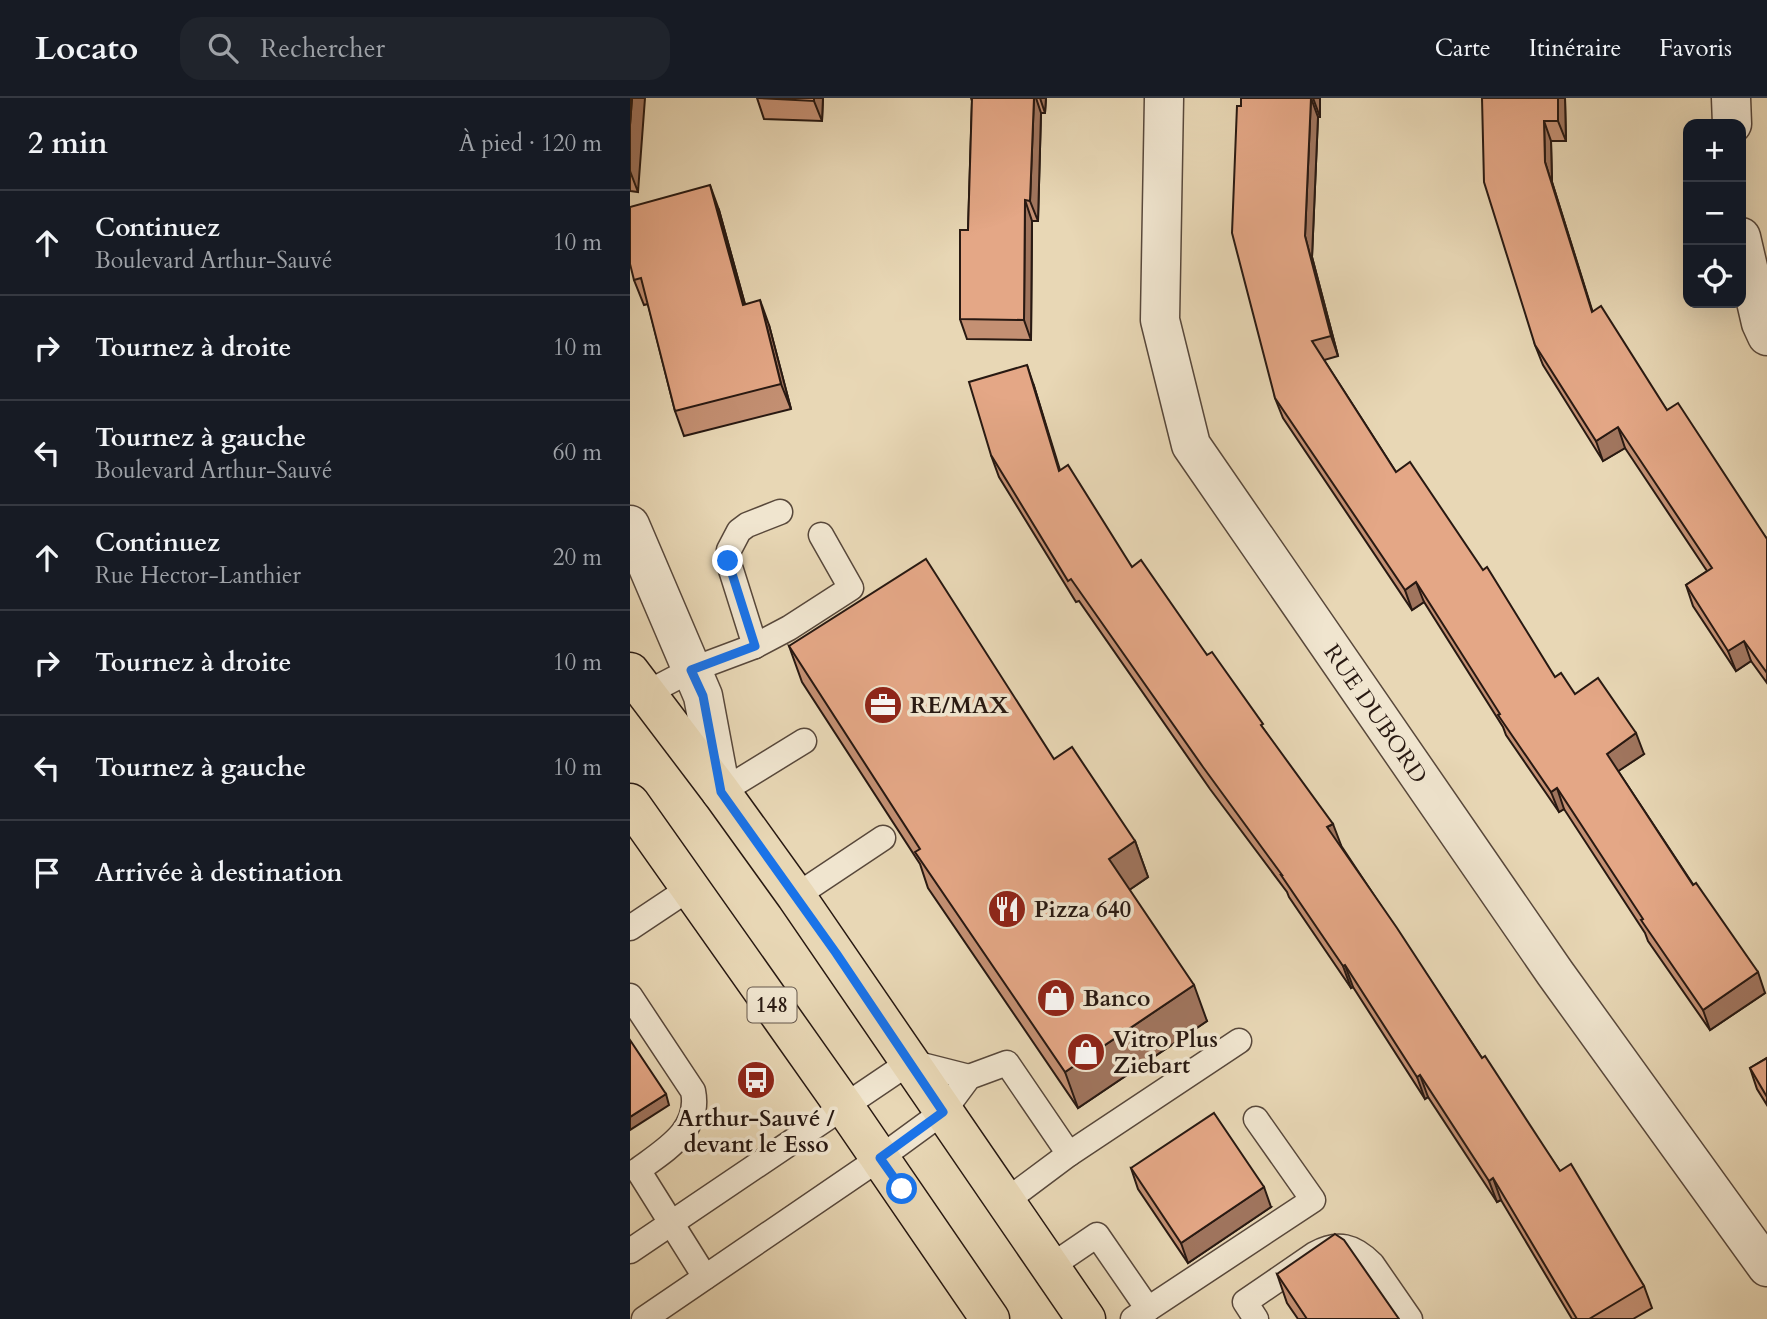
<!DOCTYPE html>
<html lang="fr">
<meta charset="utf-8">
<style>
:root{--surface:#171b24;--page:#20242c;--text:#f1f3f6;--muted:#9ea1a6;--line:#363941}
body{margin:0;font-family:Cardo,serif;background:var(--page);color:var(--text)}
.controls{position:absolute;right:21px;top:21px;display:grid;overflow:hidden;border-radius:14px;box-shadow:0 7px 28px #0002}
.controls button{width:63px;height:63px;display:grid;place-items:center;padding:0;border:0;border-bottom:2px solid var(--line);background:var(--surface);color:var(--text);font:35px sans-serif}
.stop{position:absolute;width:21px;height:21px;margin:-16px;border:5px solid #1a73e8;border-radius:50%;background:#fff}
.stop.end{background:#1a73e8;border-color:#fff;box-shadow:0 2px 7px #0008}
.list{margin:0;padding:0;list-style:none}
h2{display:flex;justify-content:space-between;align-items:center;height:91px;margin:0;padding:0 28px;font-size:30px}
h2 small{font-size:23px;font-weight:400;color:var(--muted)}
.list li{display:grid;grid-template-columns:46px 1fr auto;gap:21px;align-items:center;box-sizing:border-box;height:105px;padding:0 28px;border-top:2px solid var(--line)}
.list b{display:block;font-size:26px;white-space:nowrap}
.list p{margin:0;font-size:23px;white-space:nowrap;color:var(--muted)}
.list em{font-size:23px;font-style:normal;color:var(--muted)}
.icon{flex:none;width:38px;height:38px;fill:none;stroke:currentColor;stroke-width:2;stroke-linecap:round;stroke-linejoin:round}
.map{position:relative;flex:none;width:1137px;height:1221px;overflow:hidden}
header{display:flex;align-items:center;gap:42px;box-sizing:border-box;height:98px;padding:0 35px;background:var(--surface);border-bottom:2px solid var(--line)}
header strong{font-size:33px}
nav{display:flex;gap:38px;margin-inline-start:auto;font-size:24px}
.search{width:490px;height:63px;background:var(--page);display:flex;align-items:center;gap:18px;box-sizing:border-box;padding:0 24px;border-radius:21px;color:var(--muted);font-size:26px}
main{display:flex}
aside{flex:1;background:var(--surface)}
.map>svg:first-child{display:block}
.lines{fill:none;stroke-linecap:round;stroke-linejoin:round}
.service-casing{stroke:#58483b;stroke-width:27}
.minor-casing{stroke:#58483b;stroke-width:41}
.tertiary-casing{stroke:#58483b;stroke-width:41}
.primary-casing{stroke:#281912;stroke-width:41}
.service{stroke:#f0e5cf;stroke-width:24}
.minor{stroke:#f0e5cf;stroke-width:38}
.tertiary{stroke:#f0e5cf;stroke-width:38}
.primary{stroke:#e8d7b5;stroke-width:38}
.wall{fill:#c49073;stroke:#281912;stroke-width:2}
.shaded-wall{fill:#a0755e;stroke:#281912;stroke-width:2}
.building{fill:#e4a786;stroke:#281912;stroke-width:2}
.route{stroke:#1a73e8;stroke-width:9}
.labels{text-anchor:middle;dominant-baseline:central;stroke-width:7;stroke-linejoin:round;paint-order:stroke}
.shield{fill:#f0e5cf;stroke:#64564b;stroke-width:2}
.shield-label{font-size:21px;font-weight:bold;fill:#281912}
.poi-label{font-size:23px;font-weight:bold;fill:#281912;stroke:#f0e5cf;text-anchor:start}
.street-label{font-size:23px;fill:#281912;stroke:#f0e5cf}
</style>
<header>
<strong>Locato</strong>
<div class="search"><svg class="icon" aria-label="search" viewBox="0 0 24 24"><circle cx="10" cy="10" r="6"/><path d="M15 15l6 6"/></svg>Rechercher</div>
<nav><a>Carte</a><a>Itinéraire</a><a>Favoris</a></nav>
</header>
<main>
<aside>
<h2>2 min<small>À pied · 120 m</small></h2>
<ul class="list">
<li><svg class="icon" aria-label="ahead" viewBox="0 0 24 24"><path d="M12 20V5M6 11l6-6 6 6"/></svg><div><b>Continuez</b><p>Boulevard Arthur-Sauvé</p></div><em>10 m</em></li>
<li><svg class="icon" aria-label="right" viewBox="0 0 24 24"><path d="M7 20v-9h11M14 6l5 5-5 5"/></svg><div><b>Tournez à droite</b></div><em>10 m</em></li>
<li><svg class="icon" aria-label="left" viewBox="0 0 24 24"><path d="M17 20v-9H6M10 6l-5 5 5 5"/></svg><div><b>Tournez à gauche</b><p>Boulevard Arthur-Sauvé</p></div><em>60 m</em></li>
<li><svg class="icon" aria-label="ahead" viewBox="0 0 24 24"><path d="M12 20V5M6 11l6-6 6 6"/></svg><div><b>Continuez</b><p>Rue Hector-Lanthier</p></div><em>20 m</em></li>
<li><svg class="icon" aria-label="right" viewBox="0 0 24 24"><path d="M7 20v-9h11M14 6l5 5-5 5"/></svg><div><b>Tournez à droite</b></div><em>10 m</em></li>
<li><svg class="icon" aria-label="left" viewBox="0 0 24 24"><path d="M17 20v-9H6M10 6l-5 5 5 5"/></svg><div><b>Tournez à gauche</b></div><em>10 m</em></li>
<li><svg class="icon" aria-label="arrive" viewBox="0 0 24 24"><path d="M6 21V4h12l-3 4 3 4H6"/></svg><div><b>Arrivée à destination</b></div></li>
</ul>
</aside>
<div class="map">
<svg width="1137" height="1221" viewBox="0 0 1137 1221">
<rect width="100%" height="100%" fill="#e8d7b5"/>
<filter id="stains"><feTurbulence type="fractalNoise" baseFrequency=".00286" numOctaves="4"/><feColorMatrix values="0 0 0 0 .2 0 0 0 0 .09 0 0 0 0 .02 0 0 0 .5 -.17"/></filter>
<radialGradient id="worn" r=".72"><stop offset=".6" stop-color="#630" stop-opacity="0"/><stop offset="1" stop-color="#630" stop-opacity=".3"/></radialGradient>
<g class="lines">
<defs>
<g id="service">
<polyline points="125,548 102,475 98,463 99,452 109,433 117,427 150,414"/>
<polyline points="17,595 61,572 125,548 159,530 221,490 191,437"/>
<polyline points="91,694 174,643"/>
<polyline points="166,798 253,740"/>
<polyline points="0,830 60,790"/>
<path d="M0,898L63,993C71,1032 35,1052 8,1072L75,1179"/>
<polyline points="439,1056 609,943"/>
<polyline points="0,1153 280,964 339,979"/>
<polyline points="420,1169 467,1137 518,1211"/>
<polyline points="14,1221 250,1060 313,1014 339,979 377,965 439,1056 376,1103"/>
<polyline points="503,1221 683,1102 626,1021"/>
<path d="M626,1221L615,1204L685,1156C708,1143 724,1148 742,1166L780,1221"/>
</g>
<g id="minor">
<path id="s1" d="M534,0L530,222L561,347L925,875L1137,1169"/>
<polyline points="1101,0 1102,26"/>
<polyline points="1111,139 1131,225 1137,238"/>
</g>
<polyline id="tertiary" points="0,427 73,598 91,694"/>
<g id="primary">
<polyline points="0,574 91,694 166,798 456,1221"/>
<polyline points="0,705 214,1008 360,1221"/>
</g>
</defs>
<use href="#service" class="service-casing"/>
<use href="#minor" class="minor-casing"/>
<use href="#tertiary" class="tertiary-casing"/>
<use href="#primary" class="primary-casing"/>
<use href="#service" class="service"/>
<use href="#minor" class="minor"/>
<use href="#tertiary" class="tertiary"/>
<use href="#primary" class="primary"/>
</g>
<g class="wall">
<polygon points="0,0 8,94 0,93"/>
<polygon points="127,0 193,0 192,23 134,21"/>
<polygon points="341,0 416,0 415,15 411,15 408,123 402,123 401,242 337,241 330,221 338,132 342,3"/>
<polygon points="611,0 690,0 690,19 688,19 682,159 708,258 694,262 766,374 925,579 1014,656 988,673 1135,895 1080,932 1018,843 1015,835 934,711 929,714 876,637 873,629 794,504 782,512 653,320 645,300 611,8"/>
<polygon points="852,0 935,0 936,43 921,43 922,84 962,213 1037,312 1137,441 1137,585 1121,563 1106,573 1063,508 1056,487 1077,473 995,350 973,363 913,267 905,247"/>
<polygon points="89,112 115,206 139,227 161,311 54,338 45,313 18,206 14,207 4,182"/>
<polygon points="404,288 430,372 502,469 577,557 635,633 852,960 930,1073 1014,1188 1022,1210 1003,1221 942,1221 871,1102 867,1104 798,999 795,1001 723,889 721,890 659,799 657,794 580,691 449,503 446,504 369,379 361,357"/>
<polygon points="159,548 505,743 518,779 499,792 577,923 448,1010 298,790 290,766 172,584"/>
<polygon points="1137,960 1137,1007 1127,991 1120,970"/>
<polygon points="501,1070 641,1109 558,1165 508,1091"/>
<polygon points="647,1176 769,1221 668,1221 657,1205"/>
</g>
<g class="shaded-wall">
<polygon points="2,0 15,0 8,94 0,73 0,27"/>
<polygon points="184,0 193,0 192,23 184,3"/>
<polygon points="404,0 406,0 411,15 408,123 400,103"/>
<polygon points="410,0 416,0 415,15"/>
<polygon points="681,0 688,19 682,159 708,258 701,238 675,138"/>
<polygon points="683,0 690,0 690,19"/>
<polygon points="928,0 935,0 936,43 928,23"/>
<polygon points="914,23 921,43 922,84 969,234 962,214 915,64"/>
<polygon points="80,87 89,112 122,232 113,207"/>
<polygon points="395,102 402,123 401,242 394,222"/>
<polygon points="130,202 139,227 161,311 151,286"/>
<polygon points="397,267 404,288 436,395 429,373"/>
<polygon points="988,329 995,350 973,363 966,343"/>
<polygon points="786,484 794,504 782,512 775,492"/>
<polygon points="1114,543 1121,563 1106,573 1098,553"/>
<polygon points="1006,635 1014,656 984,676 977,656"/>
<polygon points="927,690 934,711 929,714 921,694"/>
<polygon points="703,726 711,747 705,751 697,729"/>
<polygon points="505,743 518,779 492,797 479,761"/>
<polygon points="715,867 723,889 721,890 713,868"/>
<polygon points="1128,874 1135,895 1080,932 1073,912"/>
<polygon points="564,887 577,923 448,1010 435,974"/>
<polygon points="790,977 798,999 795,1001 787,979"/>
<polygon points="36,996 39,1007 0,1032 0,1019"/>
<polygon points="863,1080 871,1102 867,1104 859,1083"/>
<polygon points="634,1089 641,1109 558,1165 551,1145"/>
</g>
<g class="building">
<polygon points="0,0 2,0 0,27"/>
<polygon points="127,0 184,0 184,3"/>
<polygon points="342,0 404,0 400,103 395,102 394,222 330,221 330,132 338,132"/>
<polygon points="611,0 681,0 675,138 701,238 682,243 766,374 780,364 853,472 857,469 925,579 931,575 945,596 968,580 1006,635 977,656 1063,787 1066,785 1128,874 1073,912 1011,822 1013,821 927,690 921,694 868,617 870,616 786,484 775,492 645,300 602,135 607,8 611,8"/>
<polygon points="852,0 928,0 928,23 914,23 915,64 962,214 971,208 1037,312 1048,305 1137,441 1137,575 1114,543 1098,553 1056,487 1082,470 988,329 966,343 905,247 854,84"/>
<polygon points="80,87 113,207 130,202 151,286 45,313 11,180 4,182 0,166 0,109"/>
<polygon points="397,267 429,373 438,367 502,469 511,462 577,557 582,554 633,626 631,627 703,726 697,729 767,830 852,960 855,958 930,1073 941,1066 1014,1188 959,1221 947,1221 863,1080 859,1083 790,977 787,979 715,867 713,868 651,777 652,777 573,669 441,481 438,483 361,357 339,284"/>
<polygon points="296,461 424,661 442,649 505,743 479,761 564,887 435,974 285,754 290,751 159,548"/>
<polygon points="0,942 36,996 0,1019"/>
<polygon points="1137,960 1137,999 1120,970"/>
<polygon points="584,1015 634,1089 551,1145 501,1070"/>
<polygon points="705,1136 714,1142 769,1221 677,1221 647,1176"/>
</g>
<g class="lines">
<polyline class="route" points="98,463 125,548 61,572 73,598 91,694 206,855 313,1014 250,1060 272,1091"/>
</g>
<defs>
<symbol id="office-disc" viewBox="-11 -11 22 22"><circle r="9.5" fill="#8f2418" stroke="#f0e5cf"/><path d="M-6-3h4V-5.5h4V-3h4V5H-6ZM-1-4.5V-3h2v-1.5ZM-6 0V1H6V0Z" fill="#fff"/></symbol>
<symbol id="restaurant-disc" viewBox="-11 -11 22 22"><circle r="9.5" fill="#8f2418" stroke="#f0e5cf"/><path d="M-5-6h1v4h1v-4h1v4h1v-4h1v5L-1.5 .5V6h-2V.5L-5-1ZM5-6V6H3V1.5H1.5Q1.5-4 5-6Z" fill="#fff"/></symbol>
<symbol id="shop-disc" viewBox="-11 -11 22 22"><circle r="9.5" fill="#8f2418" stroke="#f0e5cf"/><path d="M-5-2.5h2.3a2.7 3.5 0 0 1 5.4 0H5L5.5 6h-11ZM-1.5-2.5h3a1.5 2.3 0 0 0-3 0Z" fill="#fff"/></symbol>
<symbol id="bus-disc" viewBox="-11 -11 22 22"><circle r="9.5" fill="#8f2418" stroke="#f0e5cf"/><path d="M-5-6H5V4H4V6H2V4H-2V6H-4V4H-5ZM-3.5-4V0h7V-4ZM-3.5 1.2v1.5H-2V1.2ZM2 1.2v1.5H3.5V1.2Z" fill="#fff"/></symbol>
</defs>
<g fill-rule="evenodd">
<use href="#office-disc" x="231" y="585" width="44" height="44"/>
<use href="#restaurant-disc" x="355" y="789" width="44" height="44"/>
<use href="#shop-disc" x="404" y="878" width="44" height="44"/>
<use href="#shop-disc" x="434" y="932" width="44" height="44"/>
<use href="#bus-disc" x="104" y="960" width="44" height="44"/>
</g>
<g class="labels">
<rect class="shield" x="117.5" y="889.5" width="49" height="35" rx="5"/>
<g class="shield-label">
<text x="142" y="907">148</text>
</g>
<g class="poi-label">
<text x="280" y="607">RE/MAX</text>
<text x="404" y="811">Pizza 640</text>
<text x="453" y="900">Banco</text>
<text x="483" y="941">Vitro Plus<tspan x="483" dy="26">Ziebart</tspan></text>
<text x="126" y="1020" text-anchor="middle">Arthur-Sauvé /<tspan x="126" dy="26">devant le Esso</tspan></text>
</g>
<g class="street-label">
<text stroke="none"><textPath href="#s1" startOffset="677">RUE DUBORD</textPath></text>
</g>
</g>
<rect width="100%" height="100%" filter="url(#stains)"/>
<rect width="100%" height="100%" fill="url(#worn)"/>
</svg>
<div class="controls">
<button>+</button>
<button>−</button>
<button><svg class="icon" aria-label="locate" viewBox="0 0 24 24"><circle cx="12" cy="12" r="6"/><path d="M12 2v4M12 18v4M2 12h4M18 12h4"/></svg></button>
</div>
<div class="stop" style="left:272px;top:1091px"></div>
<div class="stop end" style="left:98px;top:463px"></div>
</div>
</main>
